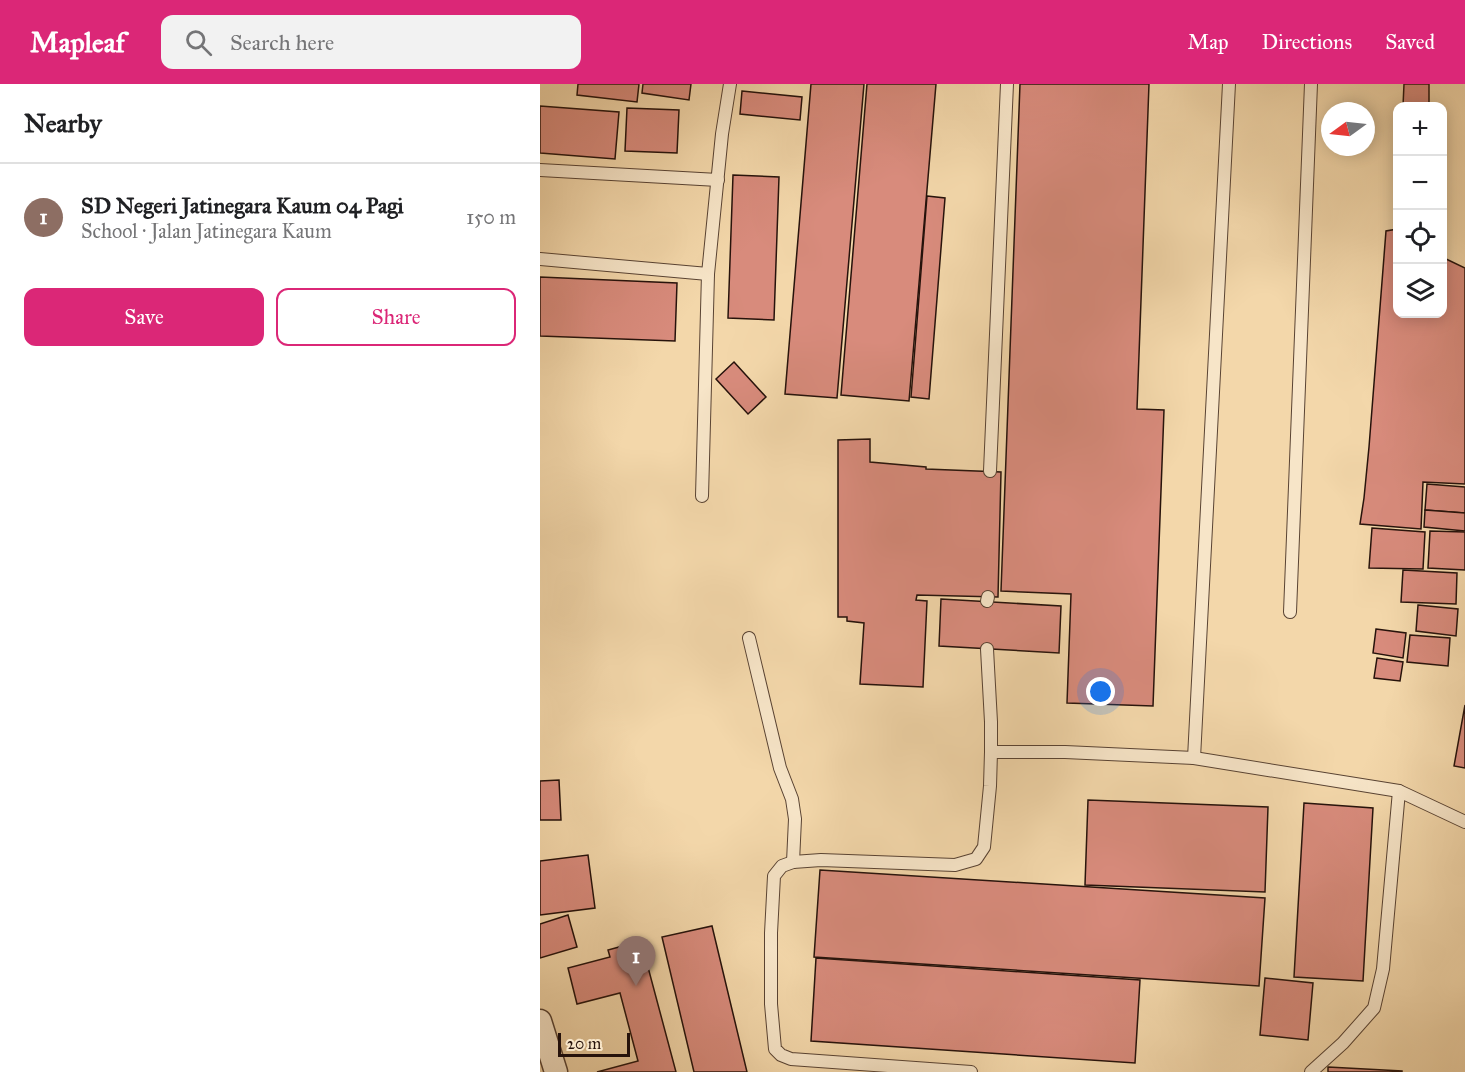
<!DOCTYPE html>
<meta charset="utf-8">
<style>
:root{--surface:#fff;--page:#f2f2f2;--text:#202124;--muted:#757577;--line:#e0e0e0;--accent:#db2777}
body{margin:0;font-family:"IM FELL Great Primer",serif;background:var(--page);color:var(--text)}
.controls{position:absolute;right:18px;top:18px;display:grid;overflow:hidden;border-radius:12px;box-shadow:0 3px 15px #0003}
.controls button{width:54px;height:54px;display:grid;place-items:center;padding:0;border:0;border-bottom:2px solid var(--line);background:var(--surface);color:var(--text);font:30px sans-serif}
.compass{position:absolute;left:781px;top:18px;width:54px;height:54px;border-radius:50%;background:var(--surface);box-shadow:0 3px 15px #0003;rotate:255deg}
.scale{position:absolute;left:18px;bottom:15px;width:72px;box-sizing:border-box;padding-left:6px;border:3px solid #26120b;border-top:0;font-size:16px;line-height:21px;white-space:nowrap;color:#26120b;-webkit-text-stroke:4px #f7e5c8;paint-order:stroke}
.you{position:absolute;left:561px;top:608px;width:21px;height:21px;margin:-15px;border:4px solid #fff;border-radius:50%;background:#1a73e8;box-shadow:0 0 0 9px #1a73e833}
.badge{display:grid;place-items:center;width:39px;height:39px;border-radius:50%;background:var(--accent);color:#fff;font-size:20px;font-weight:700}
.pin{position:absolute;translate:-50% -50px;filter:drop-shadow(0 2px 3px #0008)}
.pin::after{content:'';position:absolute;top:32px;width:21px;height:18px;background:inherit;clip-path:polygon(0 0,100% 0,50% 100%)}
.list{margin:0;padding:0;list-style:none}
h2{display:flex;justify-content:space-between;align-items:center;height:78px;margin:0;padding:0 24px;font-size:26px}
h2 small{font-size:20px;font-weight:400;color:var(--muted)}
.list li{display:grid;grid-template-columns:39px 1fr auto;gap:18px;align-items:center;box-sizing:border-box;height:108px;padding:0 24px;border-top:2px solid var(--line)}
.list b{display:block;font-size:22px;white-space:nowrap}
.list p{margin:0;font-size:20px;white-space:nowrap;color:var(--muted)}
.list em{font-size:20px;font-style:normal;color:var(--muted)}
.actions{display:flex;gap:12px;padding:18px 24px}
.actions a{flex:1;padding:14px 0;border:2px solid var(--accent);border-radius:12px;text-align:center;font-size:21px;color:var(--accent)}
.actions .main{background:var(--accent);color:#fff}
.icon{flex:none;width:33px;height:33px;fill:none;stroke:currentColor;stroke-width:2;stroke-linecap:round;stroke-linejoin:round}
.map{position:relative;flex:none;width:925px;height:988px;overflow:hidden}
header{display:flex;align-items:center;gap:36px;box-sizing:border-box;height:84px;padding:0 30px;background:var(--accent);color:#fff}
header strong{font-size:28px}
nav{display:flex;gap:33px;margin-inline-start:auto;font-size:21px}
.search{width:420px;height:54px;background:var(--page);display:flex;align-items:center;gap:15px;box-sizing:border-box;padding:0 21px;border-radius:12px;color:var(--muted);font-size:22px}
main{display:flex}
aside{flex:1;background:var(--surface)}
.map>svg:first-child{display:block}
.building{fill:#d88b7c;stroke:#26120b;stroke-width:1.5}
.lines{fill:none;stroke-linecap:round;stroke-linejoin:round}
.service-casing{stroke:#594333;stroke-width:14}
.minor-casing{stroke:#594333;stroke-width:25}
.service{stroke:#f7e5c8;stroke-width:12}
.minor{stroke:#f7e5c8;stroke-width:22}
</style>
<header>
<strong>Mapleaf</strong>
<div class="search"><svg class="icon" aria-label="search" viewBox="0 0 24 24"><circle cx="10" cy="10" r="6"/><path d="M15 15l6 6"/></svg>Search here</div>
<nav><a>Map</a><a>Directions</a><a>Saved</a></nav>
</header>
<main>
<aside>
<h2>Nearby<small></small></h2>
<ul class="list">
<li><span class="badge" style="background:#8d6e63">1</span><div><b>SD Negeri Jatinegara Kaum 04 Pagi</b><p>School · Jalan Jatinegara Kaum</p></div><em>150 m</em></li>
</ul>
<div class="actions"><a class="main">Save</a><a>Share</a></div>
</aside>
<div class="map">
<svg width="925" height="988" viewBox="0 0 925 988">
<rect width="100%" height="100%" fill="#f3d7aa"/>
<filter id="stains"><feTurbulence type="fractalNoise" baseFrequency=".00333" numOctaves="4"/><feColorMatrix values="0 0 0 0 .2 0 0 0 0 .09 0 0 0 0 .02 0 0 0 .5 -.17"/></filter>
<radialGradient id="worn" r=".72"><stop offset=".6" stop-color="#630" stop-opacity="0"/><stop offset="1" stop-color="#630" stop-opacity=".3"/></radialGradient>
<g class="building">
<polygon points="38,0 99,0 97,18 37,11"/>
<polygon points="103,0 151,0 149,16 102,9"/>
<polygon points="271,0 324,0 297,314 245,310"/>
<polygon points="327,0 396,0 369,317 301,311"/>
<polygon points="480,0 609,0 597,325 624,326 613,622 527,619 531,510 461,507"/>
<polygon points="864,0 889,0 889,22 863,22"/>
<polygon points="202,7 262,13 260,36 200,30"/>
<polygon points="0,22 79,28 75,75 0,69"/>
<polygon points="87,24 139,26 137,69 85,67"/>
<polygon points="193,91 239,93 234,236 188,234"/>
<polygon points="387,112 405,114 389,315 371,313"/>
<polygon points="858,145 858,230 902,230 902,173 925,184 925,400 883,398 881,445 820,440 824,414 829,363 846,147"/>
<polygon points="0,193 137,199 135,257 0,252"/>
<polygon points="194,278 226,313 208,330 176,295"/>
<polygon points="330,355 330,378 386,383 386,385 461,388 458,513 377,511 376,516 387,517 383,603 320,600 324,539 307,537 307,533 298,533 298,356"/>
<polygon points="887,400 925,403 925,429 885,426"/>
<polygon points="885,426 925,429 925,447 884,443"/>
<polygon points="832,444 885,448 883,485 829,484"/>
<polygon points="890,447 925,448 925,486 888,484"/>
<polygon points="863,486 917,489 916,520 861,518"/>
<polygon points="401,515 521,522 519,569 399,562"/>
<polygon points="878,521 918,525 916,552 876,547"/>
<polygon points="836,545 866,549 863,574 833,569"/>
<polygon points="870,551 910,554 908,582 867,578"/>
<polygon points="837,574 863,578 860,597 834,594"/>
<polygon points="925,621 925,684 914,682"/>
<polygon points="19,696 21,736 0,736 0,697"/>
<polygon points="548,716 728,723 725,808 545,801"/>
<polygon points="764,719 833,724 823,897 754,893"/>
<polygon points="48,771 55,824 0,831 0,777"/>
<polygon points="280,786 725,814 719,902 274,873"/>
<polygon points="28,831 37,863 0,874 0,840"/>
<polygon points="172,842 207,988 154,988 122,853"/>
<polygon points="101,857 136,988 57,988 98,977 80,909 37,920 28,884 70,873 68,866"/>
<polygon points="276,874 600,896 595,979 271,957"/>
<polygon points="725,894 773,899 768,956 720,951"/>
<polygon points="788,983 862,987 862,988 788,988"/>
</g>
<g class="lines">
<defs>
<g id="service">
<polyline points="0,86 178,96"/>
<polyline points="0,175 168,190"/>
<polyline points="450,387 467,0"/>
<polyline points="162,412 168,190 182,50 190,0"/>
<polyline points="447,517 448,513"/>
<polyline points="750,528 771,0"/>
<polyline points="209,554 240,684 252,715 255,735 253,778"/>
<polyline points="447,565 451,638 451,668"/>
<polyline points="654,674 689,0"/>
<polyline points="431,988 251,975 241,971 235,965 231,920 231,849 234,792 242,782 253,778 281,776 415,781 436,775 444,763 450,702 451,668 525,668 654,674 859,707 925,738"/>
<polyline points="771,988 803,959 834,924 843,885 859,707"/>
</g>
<polyline id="minor" points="0,937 16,988"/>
</defs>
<use href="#service" class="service-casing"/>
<use href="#minor" class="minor-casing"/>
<use href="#service" class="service"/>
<use href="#minor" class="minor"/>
</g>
<rect width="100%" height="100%" filter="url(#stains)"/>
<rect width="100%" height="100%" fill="url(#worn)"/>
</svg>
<div class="controls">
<button>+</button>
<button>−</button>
<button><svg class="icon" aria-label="locate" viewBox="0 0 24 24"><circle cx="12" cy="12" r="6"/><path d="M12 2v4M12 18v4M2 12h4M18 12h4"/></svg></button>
<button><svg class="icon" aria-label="layers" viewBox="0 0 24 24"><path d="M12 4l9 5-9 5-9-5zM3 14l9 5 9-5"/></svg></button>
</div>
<svg class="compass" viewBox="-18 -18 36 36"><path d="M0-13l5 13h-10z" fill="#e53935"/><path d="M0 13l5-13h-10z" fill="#757577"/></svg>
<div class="scale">20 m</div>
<div class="you"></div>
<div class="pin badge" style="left:96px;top:902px;background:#8d6e63">1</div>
</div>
</main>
